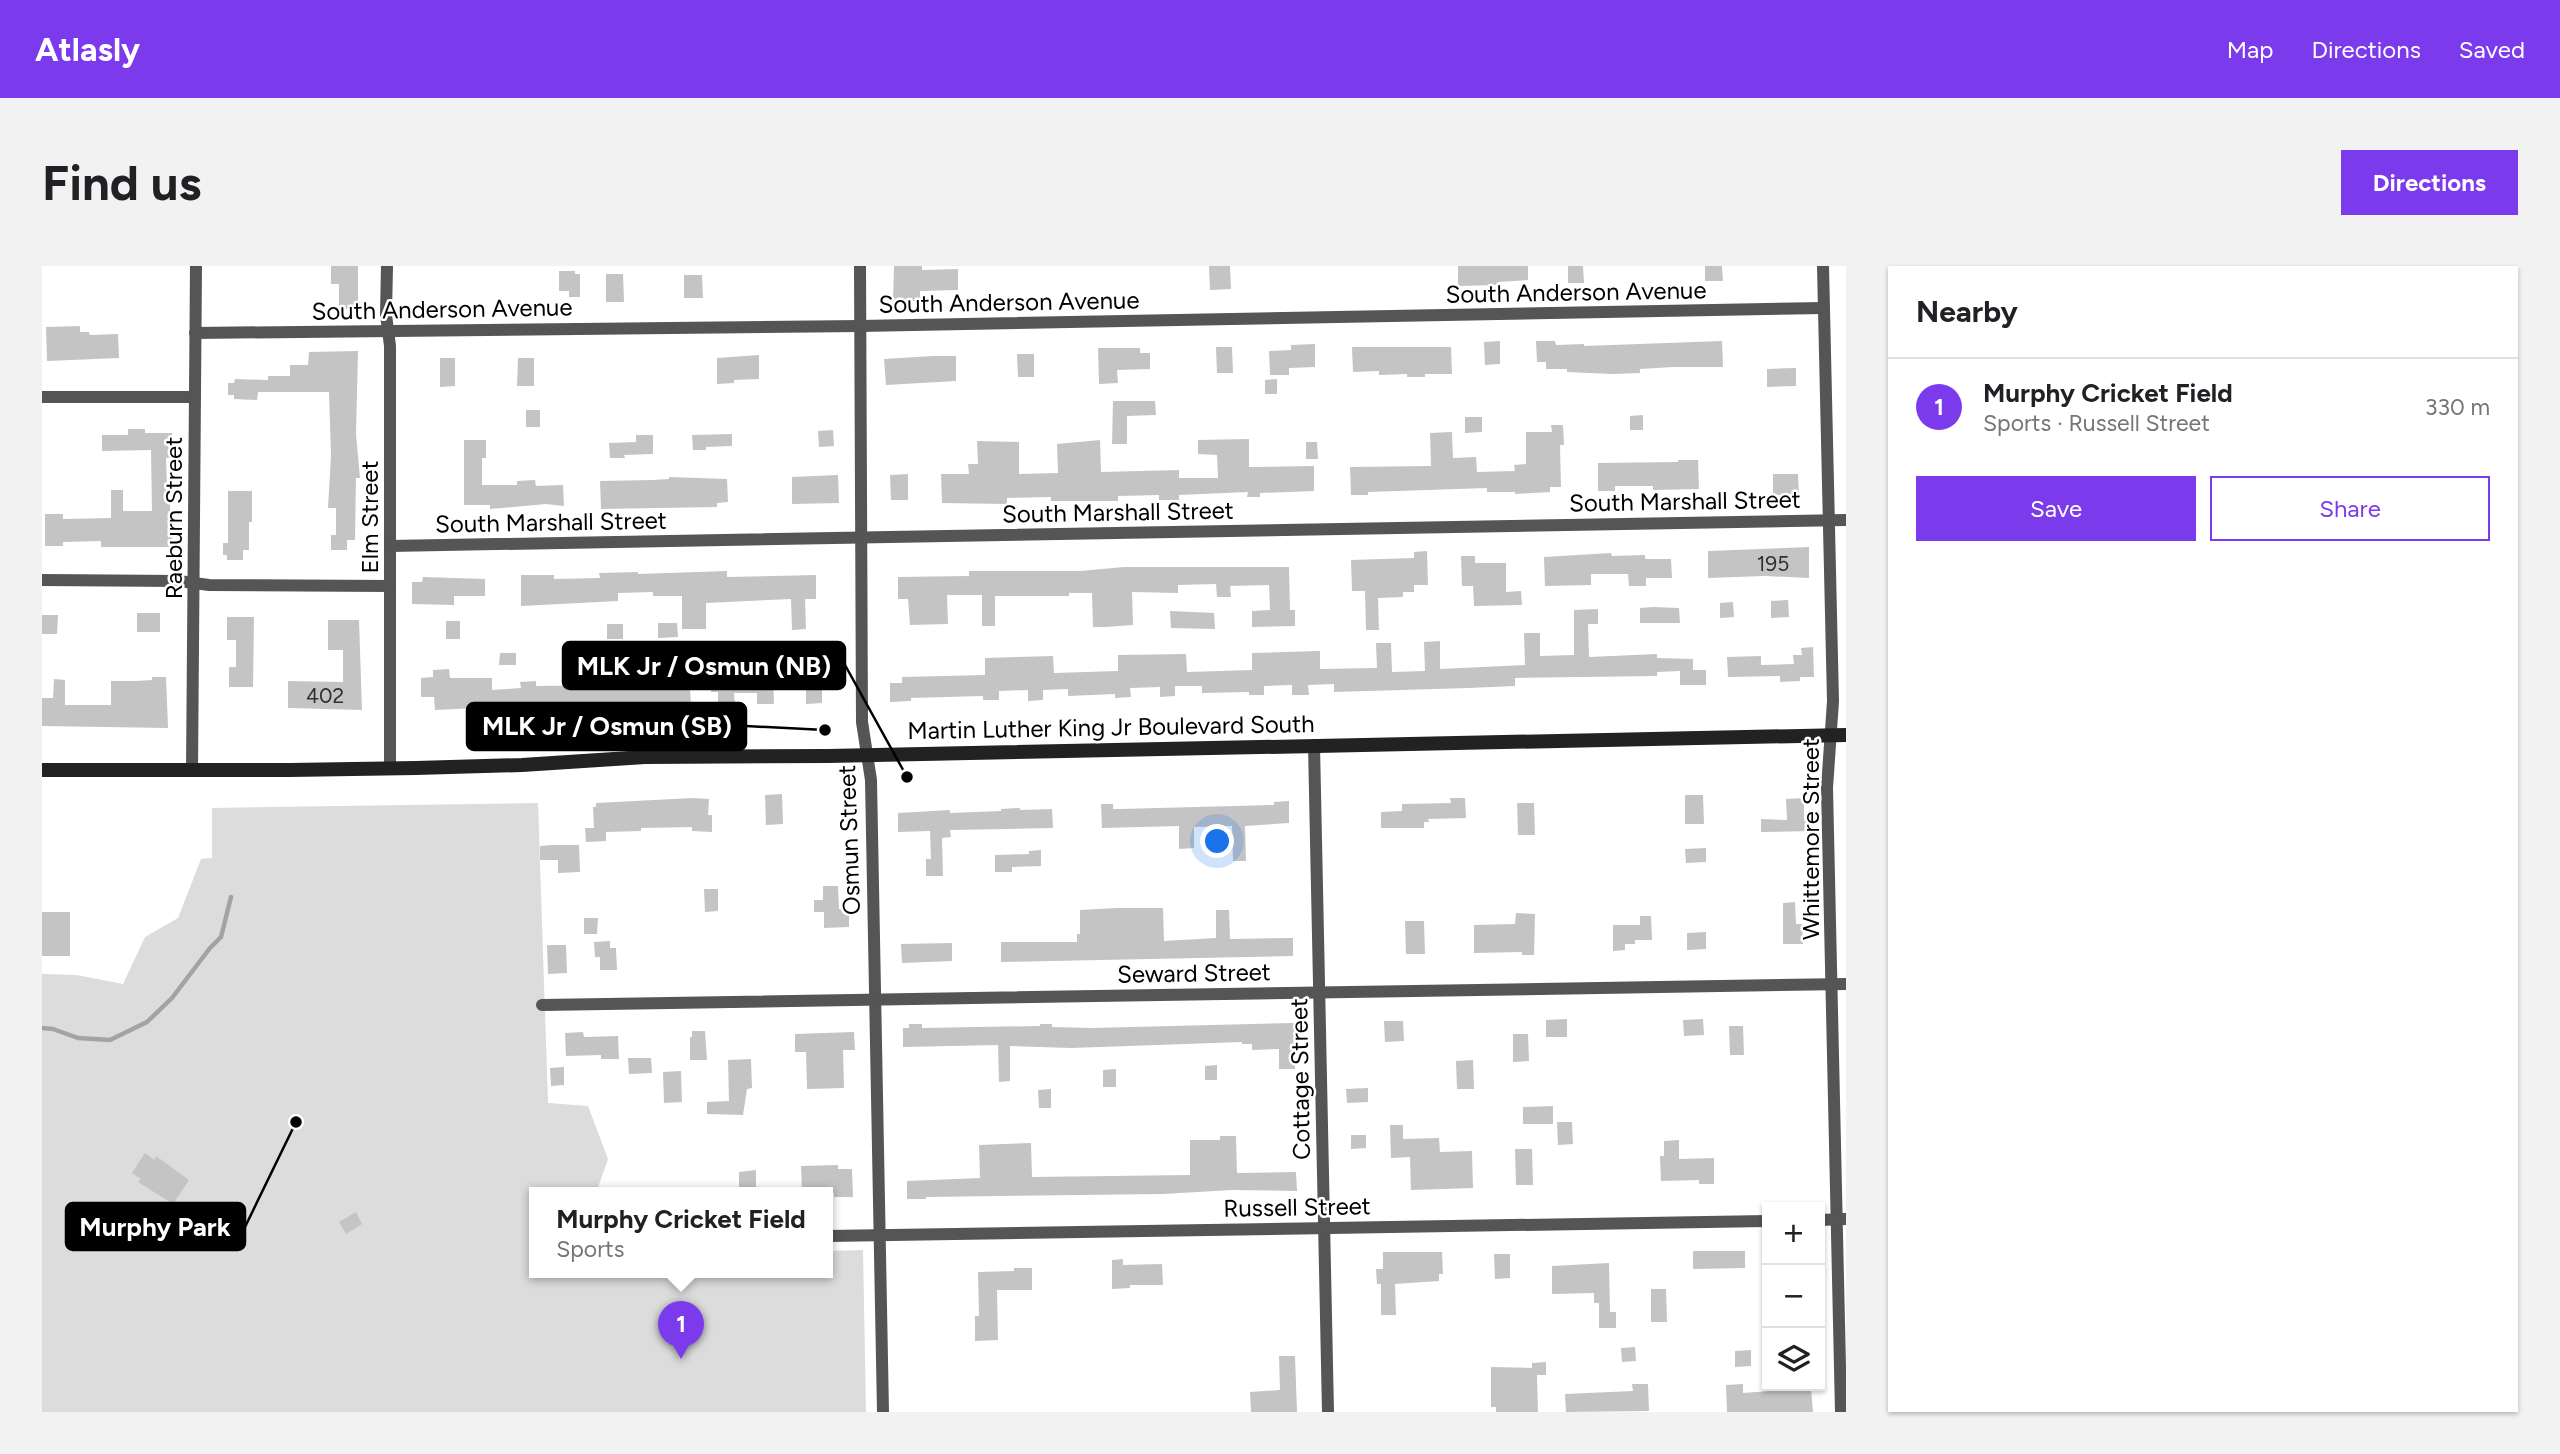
<!DOCTYPE html>
<meta charset="utf-8">
<style>
:root{--surface:#fff;--page:#f2f2f2;--text:#202124;--muted:#757577;--line:#e0e0e0;--accent:#7c3aed}
body{margin:0;font-family:Figtree,sans-serif;background:var(--page);color:var(--text)}
.controls{position:absolute;right:21px;bottom:21px;display:grid;overflow:hidden;border-radius:0px;box-shadow:0 2px 5px #0004}
.controls button{width:63px;height:63px;display:grid;place-items:center;padding:0;border:0;border-bottom:2px solid var(--line);background:var(--surface);color:var(--text);font:35px sans-serif}
.you{position:absolute;left:1176px;top:576px;width:24px;height:24px;margin:-18px;border:5px solid #fff;border-radius:50%;background:#1a73e8;box-shadow:0 0 0 10px #1a73e833}
.badge{display:grid;place-items:center;width:46px;height:46px;border-radius:50%;background:var(--accent);color:#fff;font-size:23px;font-weight:700}
.pin{position:absolute;translate:-50% -58px;filter:drop-shadow(0 2px 4px #0008)}
.pin::after{content:'';position:absolute;top:37px;width:24px;height:21px;background:inherit;clip-path:polygon(0 0,100% 0,50% 100%)}
.popup{position:absolute;left:487px;top:921px;width:304px;height:91px;box-sizing:border-box;display:grid;place-content:center;border-radius:0px;background:var(--surface);filter:drop-shadow(0 2px 5px #0005);font-size:23px;white-space:nowrap;color:var(--muted)}
.popup b{font-size:26px;color:var(--text)}
.popup::after{content:'';position:absolute;left:50%;top:100%;margin-left:-14px;border:14px solid transparent;border-top-color:var(--surface)}
.list{margin:0;padding:0;list-style:none}
h2{display:flex;justify-content:space-between;align-items:center;height:91px;margin:0;padding:0 28px;font-size:30px}
h2 small{font-size:23px;font-weight:400;color:var(--muted)}
.list li{display:grid;grid-template-columns:46px 1fr auto;gap:21px;align-items:center;box-sizing:border-box;height:98px;padding:0 28px;border-top:2px solid var(--line)}
.list b{display:block;font-size:26px;white-space:nowrap}
.list p{margin:0;font-size:23px;white-space:nowrap;color:var(--muted)}
.list em{font-size:23px;font-style:normal;color:var(--muted)}
.actions{display:flex;gap:14px;padding:21px 28px}
.actions a{flex:1;padding:16px 0;border:2px solid var(--accent);border-radius:0px;text-align:center;font-size:24px;color:var(--accent)}
.actions .main{background:var(--accent);color:#fff}
.icon{flex:none;width:38px;height:38px;fill:none;stroke:currentColor;stroke-width:2;stroke-linecap:round;stroke-linejoin:round}
.map{position:relative;flex:none;width:1804px;height:1146px;overflow:hidden;border-radius:0px}
header{display:flex;align-items:center;gap:42px;box-sizing:border-box;height:98px;padding:0 35px;background:var(--accent);color:#fff}
header strong{font-size:33px}
nav{display:flex;gap:38px;margin-inline-start:auto;font-size:24px}
.intro{display:flex;align-items:center;justify-content:space-between;box-sizing:border-box;height:168px;padding:0 42px}
h1{margin:0;font-size:49px}
.button{padding:18px 32px;border-radius:0px;background:var(--accent);color:#fff;font-size:24px;font-weight:700}
main{display:flex;gap:42px;padding:0 42px}
aside{flex:1;background:var(--surface);border-radius:0px;box-shadow:0 2px 5px #0004}
.map>svg:first-child{display:block}
.green{fill:#dcdcdc}
.lines{fill:none;stroke-linecap:round;stroke-linejoin:round}
.stream{stroke:#a3a3a3;stroke-width:4.5}
.building{fill:#c4c4c4}
.street{stroke:#555;stroke-width:12}
.secondary{stroke:#222;stroke-width:14}
.labels{text-anchor:middle;dominant-baseline:central;stroke-width:5;stroke-linejoin:round;paint-order:stroke}
.number-label{font-size:21px;fill:#313131}
.street-label{font-size:24px;fill:#000;stroke:#fff}
.leader{fill:none;stroke:#000;stroke-width:2.5}
.callout-dot{fill:#000;stroke:#fff;stroke-width:2.5}
.callout{fill:#000;stroke:#000;stroke-width:2.5}
.callout-label{font-size:26px;text-anchor:middle;font-weight:bold;fill:#fff}
</style>
<header>
<strong>Atlasly</strong>
<nav><a>Map</a><a>Directions</a><a>Saved</a></nav>
</header>
<div class="intro"><h1>Find us</h1><a class="button">Directions</a></div>
<main>
<div class="map">
<svg width="1804" height="1146" viewBox="0 0 1804 1146">
<rect width="100%" height="100%" fill="#fff"/>
<polygon class="green" points="496,537 506,837 546,840 566,893 554,927 492,927 492,1007 786,1007 786,985 821,984 824,1146 0,1146 0,708 35,709 81,718 103,671 136,652 159,593 170,592 170,542"/>
<g class="lines">
<polyline class="stream" points="0,762 11,763 36,772 68,774 105,756 130,732 168,682 179,671 189,631"/>
</g>
<g class="building">
<polygon points="289,0 316,0 316,38 314,38 314,43 297,43 297,18 289,18"/>
<polygon points="852,0 880,0 880,4 916,3 916,24 878,25 878,35 851,35"/>
<polygon points="1167,0 1188,0 1189,23 1168,24"/>
<polygon points="1416,0 1486,0 1486,14 1456,16 1456,19 1416,20"/>
<polygon points="1526,0 1541,0 1542,17 1526,17"/>
<polygon points="1663,0 1680,0 1681,15 1663,15"/>
<polygon points="517,5 533,5 533,8 538,8 538,31 527,31 527,25 517,25"/>
<polygon points="564,8 581,8 582,36 564,36"/>
<polygon points="642,9 660,9 661,32 642,32"/>
<polygon points="38,60 38,66 47,66 48,69 76,68 77,92 5,95 4,61"/>
<polygon points="1458,75 1458,98 1443,99 1442,76"/>
<polygon points="1494,75 1513,75 1514,79 1542,78 1542,80 1680,75 1681,101 1631,101 1598,103 1598,107 1570,108 1525,106 1525,103 1504,103 1504,96 1495,96"/>
<polygon points="1273,78 1273,101 1247,102 1247,109 1228,109 1227,85 1249,84 1249,79"/>
<polygon points="1174,81 1190,81 1191,107 1175,107"/>
<polygon points="1310,81 1409,81 1410,108 1383,108 1383,111 1365,111 1365,108 1337,109 1337,105 1311,106"/>
<polygon points="1056,82 1098,82 1098,87 1108,87 1108,103 1075,104 1076,117 1057,118"/>
<polygon points="316,85 314,168 318,212 314,212 313,274 305,274 305,284 289,284 289,269 294,269 294,242 286,242 289,190 287,126 216,126 215,134 192,133 192,129 186,129 186,117 192,117 193,113 226,114 226,110 248,110 248,99 266,99 267,86"/>
<polygon points="975,88 992,88 992,111 976,111"/>
<polygon points="717,89 717,113 692,114 692,117 675,118 675,92"/>
<polygon points="891,90 914,90 914,115 844,119 842,93"/>
<polygon points="398,92 413,92 413,120 398,121"/>
<polygon points="476,92 492,92 492,120 475,120"/>
<polygon points="1754,102 1754,120 1725,121 1725,103"/>
<polygon points="1235,113 1235,128 1223,128 1223,114"/>
<polygon points="1071,135 1113,135 1114,149 1085,150 1085,178 1070,178"/>
<rect x="484" y="144" width="14" height="17"/>
<polygon points="1601,149 1601,164 1588,164 1588,150"/>
<polygon points="1423,151 1440,151 1440,166 1423,167"/>
<polygon points="1509,159 1521,159 1522,179 1518,179 1519,221 1508,221 1508,226 1473,228 1473,226 1445,226 1445,222 1326,226 1326,229 1309,229 1308,201 1389,200 1388,167 1410,166 1411,192 1434,191 1435,206 1473,205 1472,199 1484,198 1484,166 1510,166"/>
<polygon points="86,163 103,163 103,167 130,167 130,192 124,192 125,223 128,223 128,244 131,244 130,275 127,276 127,281 59,281 59,275 21,276 21,280 3,280 3,248 21,248 21,253 69,252 69,224 81,224 81,245 110,245 109,184 60,185 60,169 86,169"/>
<polygon points="791,164 792,180 777,181 776,165"/>
<polygon points="690,168 690,180 664,181 664,184 651,184 650,169"/>
<polygon points="594,169 611,169 611,188 582,189 583,192 568,192 567,177 594,176"/>
<polygon points="1207,173 1207,201 1272,200 1272,225 1218,227 1218,231 1205,231 1206,226 1137,229 1137,234 1117,234 1117,229 1076,230 1076,235 1009,235 1009,231 965,232 965,238 900,237 899,208 927,208 926,198 936,198 935,175 977,176 977,208 1016,207 1015,178 1058,174 1059,206 1137,204 1137,212 1176,212 1175,189 1156,188 1156,174"/>
<polygon points="422,174 444,174 444,192 440,192 440,219 475,219 475,215 493,214 494,220 521,219 522,240 504,238 448,243 448,239 422,239"/>
<polygon points="1264,176 1275,176 1276,193 1264,193"/>
<polygon points="1636,194 1656,194 1657,223 1611,224 1611,220 1573,220 1573,225 1556,225 1556,197 1636,196"/>
<polygon points="866,208 866,234 849,234 848,209"/>
<polygon points="1731,208 1756,208 1757,229 1731,229"/>
<polygon points="796,209 797,237 750,238 750,211"/>
<polygon points="627,211 685,213 686,236 675,237 675,241 559,243 558,215 611,214 627,213"/>
<polygon points="186,225 210,225 210,256 207,256 207,284 201,284 201,294 185,294 185,289 181,289 181,277 186,277"/>
<polygon points="1767,281 1767,312 1722,310 1666,312 1666,285"/>
<polygon points="1385,285 1386,319 1372,319 1372,326 1361,326 1361,331 1336,332 1337,364 1324,364 1323,325 1310,325 1309,294 1372,292 1372,286"/>
<polygon points="1569,287 1570,290 1603,289 1603,293 1629,293 1630,312 1604,312 1604,320 1587,320 1586,308 1549,308 1549,319 1503,320 1502,291"/>
<polygon points="1419,290 1433,290 1433,297 1464,297 1464,326 1479,325 1480,339 1432,340 1431,320 1420,320"/>
<polygon points="1082,301 1247,301 1248,344 1253,344 1253,360 1210,361 1210,345 1228,344 1227,319 1188,320 1189,331 1175,331 1174,318 1136,319 1136,327 1090,326 1091,359 1064,361 1051,361 1050,327 1027,327 1027,330 953,330 953,360 940,360 940,329 905,329 906,358 868,359 866,333 856,333 856,311 927,310 927,305 1038,305"/>
<polygon points="685,305 685,311 774,309 774,333 763,333 764,363 750,364 749,333 664,337 664,363 640,363 640,330 611,330 611,326 576,327 576,335 479,340 479,309 512,309 512,313 558,312 557,307 596,306 596,308"/>
<polygon points="381,311 443,313 443,330 412,330 412,339 370,338 370,316 380,316"/>
<polygon points="1746,334 1747,351 1729,352 1729,335"/>
<polygon points="1691,336 1692,351 1678,352 1678,337"/>
<polygon points="1611,341 1637,342 1638,357 1598,357 1598,342"/>
<polygon points="1556,343 1556,358 1546,358 1547,391 1615,388 1615,392 1651,393 1651,404 1664,404 1664,419 1638,419 1638,405 1615,406 1615,410 1473,412 1473,420 1426,422 1292,426 1292,418 1266,419 1267,429 1250,429 1250,419 1222,420 1222,429 1207,429 1207,426 1160,427 1160,420 1133,420 1133,430 1118,431 1118,421 1088,422 1089,431 1073,432 1073,428 1026,430 1026,423 1001,424 1001,434 986,435 986,424 957,425 957,434 941,434 941,430 869,432 869,435 848,436 848,417 860,417 860,411 943,409 943,392 1011,390 1012,407 1076,405 1076,389 1144,388 1145,406 1210,404 1210,387 1278,385 1278,403 1335,402 1334,377 1349,377 1350,406 1383,405 1382,376 1398,375 1398,403 1483,399 1482,367 1498,367 1498,390 1532,389 1532,344"/>
<polygon points="1128,345 1172,347 1173,363 1129,362"/>
<rect x="95" y="347" width="23" height="19"/>
<polygon points="0,349 16,349 15,368 0,368"/>
<polygon points="185,351 212,351 211,421 187,421 187,401 194,401 194,374 185,374"/>
<polygon points="286,354 317,354 320,444 246,442 246,415 301,416 301,384 286,384"/>
<rect x="404" y="355" width="14" height="18"/>
<polygon points="616,357 635,357 636,371 616,372"/>
<rect x="565" y="358" width="16" height="15"/>
<polygon points="1771,381 1772,411 1758,411 1758,415 1738,416 1738,410 1686,411 1685,391 1719,390 1719,399 1752,398 1751,389 1760,389 1759,382"/>
<polygon points="458,387 474,387 474,399 457,399"/>
<polygon points="407,403 408,412 450,412 450,424 479,422 478,416 494,415 494,420 638,418 638,422 648,422 649,439 556,443 556,440 518,441 518,439 495,439 495,443 460,445 436,443 436,442 393,444 392,431 379,431 379,412 391,411 391,404"/>
<polygon points="756,408 780,408 780,437 764,438 764,424 757,424"/>
<polygon points="669,409 731,409 732,438 715,438 715,427 692,427 693,438 676,438 676,426 669,426"/>
<polygon points="110,411 124,411 126,462 0,460 0,432 11,432 12,413 23,414 23,439 69,439 69,415 94,415 110,414"/>
<polygon points="740,528 741,558 724,559 723,529"/>
<polygon points="1643,529 1661,529 1662,558 1643,558"/>
<polygon points="651,532 667,533 666,549 670,549 670,566 650,565 650,561 599,562 599,565 564,566 564,575 544,576 543,562 552,562 551,541 554,541 554,537"/>
<polygon points="1408,532 1423,532 1424,552 1386,553 1387,556 1382,556 1382,562 1339,562 1339,546 1360,545 1360,538 1409,537"/>
<polygon points="1762,532 1762,555 1770,555 1770,565 1719,566 1719,553 1745,554 1744,533"/>
<polygon points="1247,535 1247,557 1203,560 1204,595 1191,595 1190,560 1152,561 1152,582 1137,583 1137,560 1060,562 1059,538 1071,538 1071,543 1078,543 1232,539 1232,536"/>
<polygon points="1475,537 1492,537 1493,569 1476,569"/>
<polygon points="978,542 978,544 1010,543 1011,562 908,564 909,571 900,572 901,610 884,610 884,593 889,593 888,565 856,566 856,547 908,544 908,547 959,545 959,543"/>
<polygon points="510,579 537,579 538,606 516,607 516,594 498,594 498,580"/>
<polygon points="1664,582 1664,596 1644,597 1643,583"/>
<polygon points="999,584 999,600 970,601 970,606 953,606 953,589 987,588 987,585"/>
<polygon points="781,620 796,620 797,643 807,643 807,661 782,662 782,646 772,646 772,634 781,634"/>
<polygon points="662,623 676,623 676,645 663,646"/>
<polygon points="1753,636 1754,658 1760,658 1761,678 1741,678 1741,637"/>
<polygon points="1075,642 1121,642 1122,675 1174,672 1174,644 1187,644 1188,673 1251,672 1251,690 959,696 959,676 1035,676 1035,668 1038,668 1038,644"/>
<rect x="0" y="646" width="28" height="44"/>
<polygon points="1474,647 1493,648 1492,689 1480,689 1480,686 1432,687 1432,659 1473,658"/>
<polygon points="1598,650 1609,650 1610,674 1593,674 1593,678 1583,678 1583,684 1571,685 1571,659 1598,659"/>
<polygon points="542,652 556,652 555,668 542,668"/>
<polygon points="1363,655 1382,655 1383,688 1364,688"/>
<polygon points="1664,666 1664,683 1645,684 1645,667"/>
<polygon points="568,675 568,682 574,682 575,704 558,704 558,691 553,691 552,676"/>
<polygon points="910,677 910,695 860,697 859,678"/>
<polygon points="505,679 524,679 525,707 506,708"/>
<polygon points="1525,753 1525,771 1504,771 1504,754"/>
<polygon points="1661,753 1662,769 1642,770 1641,754"/>
<polygon points="1342,755 1361,755 1362,775 1343,776"/>
<polygon points="1252,757 1253,803 1237,803 1237,783 1210,784 1210,778 1200,778 1200,776 1029,782 968,780 968,815 957,816 956,779 861,781 861,762 867,762 867,758 880,758 880,762 998,760 998,758 1010,758 1010,761 1050,762"/>
<polygon points="1687,760 1701,760 1702,789 1688,789"/>
<polygon points="650,765 663,765 665,794 648,794 648,771 650,771"/>
<polygon points="541,766 542,771 576,770 577,793 559,793 559,789 524,790 523,767"/>
<polygon points="812,766 813,784 801,784 802,822 765,823 764,786 753,786 753,768"/>
<polygon points="1471,768 1486,768 1487,795 1471,796"/>
<polygon points="586,792 609,792 610,807 587,808"/>
<polygon points="709,793 710,822 705,823 701,849 665,848 665,836 687,835 686,794"/>
<polygon points="1431,794 1432,823 1415,823 1414,795"/>
<polygon points="1175,799 1175,814 1163,814 1163,800"/>
<polygon points="522,801 522,819 509,820 508,802"/>
<polygon points="1074,803 1074,821 1061,821 1061,804"/>
<polygon points="639,805 640,836 622,837 621,806"/>
<polygon points="1326,822 1326,836 1305,837 1304,823"/>
<polygon points="1009,823 1009,842 997,842 996,824"/>
<polygon points="1511,840 1511,858 1481,858 1481,841"/>
<polygon points="1515,856 1530,856 1531,878 1516,879"/>
<polygon points="1348,859 1361,859 1361,873 1397,872 1398,886 1430,885 1431,922 1369,924 1368,891 1349,892"/>
<polygon points="1309,869 1324,869 1324,882 1309,883"/>
<polygon points="1178,870 1194,870 1195,907 1254,906 1255,925 1190,924 1121,928 884,931 884,933 865,933 865,915 938,912 937,879 989,877 990,911 1148,909 1148,874 1178,874"/>
<polygon points="1637,874 1637,893 1672,892 1672,918 1657,918 1657,914 1619,915 1618,890 1622,890 1622,875"/>
<polygon points="1473,883 1490,883 1491,919 1474,919"/>
<polygon points="103,887 112,894 114,890 147,914 131,938 96,916 99,913 90,907"/>
<polygon points="796,899 796,903 810,903 811,931 792,931 792,927 760,927 759,900"/>
<polygon points="714,904 714,927 697,927 697,906"/>
<polygon points="314,946 320,958 304,968 297,956"/>
<polygon points="1651,985 1703,985 1703,1002 1651,1003"/>
<polygon points="1341,986 1400,986 1401,1008 1397,1008 1397,1015 1353,1018 1354,1049 1339,1049 1339,1018 1335,1018 1334,1003 1341,1003"/>
<polygon points="1452,988 1468,988 1468,1012 1453,1013"/>
<polygon points="1081,993 1081,999 1120,998 1121,1019 1088,1019 1088,1022 1070,1023 1070,994"/>
<polygon points="1567,997 1568,1046 1574,1046 1574,1062 1557,1062 1557,1037 1552,1037 1552,1027 1510,1028 1510,1000"/>
<polygon points="972,1002 990,1002 990,1024 955,1024 956,1074 933,1075 933,1050 937,1050 936,1006 972,1005"/>
<polygon points="1609,1023 1624,1023 1625,1056 1609,1056"/>
<polygon points="1593,1081 1594,1095 1580,1096 1579,1082"/>
<polygon points="1709,1084 1709,1100 1693,1101 1693,1085"/>
<polygon points="1237,1090 1253,1090 1255,1146 1209,1146 1208,1126 1238,1124"/>
<polygon points="1504,1096 1504,1109 1495,1109 1496,1146 1454,1146 1454,1141 1449,1141 1449,1101 1490,1102 1490,1097"/>
<polygon points="1590,1118 1606,1118 1607,1145 1524,1146 1523,1128 1591,1125"/>
<polygon points="1701,1118 1701,1127 1769,1122 1771,1146 1685,1146 1684,1119"/>
</g>
<g class="lines">
<g class="street">
<polyline points="345,0 344,49 348,80 348,503"/>
<polyline points="818,0 820,456 829,514 841,1146"/>
<polyline points="1781,0 1791,435 1785,522 1799,1146"/>
<polyline points="153,67 818,60 1782,42"/>
<polyline points="0,131 153,131"/>
<polyline points="348,280 1804,254"/>
<polyline points="0,314 137,315 167,319 348,320"/>
<polyline points="1272,479 1286,1146"/>
<polyline points="150,505 154,0"/>
<polyline points="500,739 1804,718"/>
<polyline points="1778,954 1804,953"/>
<polyline points="786,970 1725,955"/>
</g>
<polyline class="secondary" points="0,504 248,504 374,502 480,499 603,491 786,490 1804,469"/>
</g>
<g class="labels">
<g class="number-label">
<text x="1731" y="297">195</text>
<text x="283" y="429">402</text>
</g>
<g class="street-label">
<text transform="translate(1534 26) rotate(-1)">South Anderson Avenue</text>
<text transform="translate(967 36) rotate(-1)">South Anderson Avenue</text>
<text transform="translate(400 43) rotate(-1)">South Anderson Avenue</text>
<text transform="translate(1643 235) rotate(-1)">South Marshall Street</text>
<text transform="translate(1076 246) rotate(-1)">South Marshall Street</text>
<text transform="translate(327 251) rotate(-90)">Elm Street</text>
<text transform="translate(131 252) rotate(-90)">Raeburn Street</text>
<text transform="translate(509 256) rotate(-1)">South Marshall Street</text>
<text transform="translate(1069 461) rotate(-1)">Martin Luther King Jr Boulevard South</text>
<text transform="translate(1768 573) rotate(-90)">Whittemore Street</text>
<text transform="translate(807 574) rotate(-92)">Osmun Street</text>
<text transform="translate(1152 707) rotate(-1)">Seward Street</text>
<text transform="translate(1258 813) rotate(-91)">Cottage Street</text>
<text transform="translate(1255 941) rotate(-1)">Russell Street</text>
</g>
</g>
<path class="leader" d="M865 511L803 399M783 464L704 460M254 856L203 961"/>
<g class="callout-dot">
<circle cx="865" cy="511" r="7"/>
<circle cx="783" cy="464" r="7"/>
<circle cx="254" cy="856" r="7"/>
</g>
<g class="callout">
<rect x="521" y="376" width="282" height="47" rx="7"/>
<rect x="425" y="437" width="279" height="47" rx="7"/>
<rect x="24" y="937" width="179" height="47" rx="7"/>
</g>
<g class="callout-label">
<text x="662" y="409">MLK Jr / Osmun (NB)</text>
<text x="565" y="469">MLK Jr / Osmun (SB)</text>
<text x="113" y="970">Murphy Park</text>
</g>
</svg>
<div class="controls">
<button>+</button>
<button>−</button>
<button><svg class="icon" aria-label="layers" viewBox="0 0 24 24"><path d="M12 4l9 5-9 5-9-5zM3 14l9 5 9-5"/></svg></button>
</div>
<div class="you"></div>
<div class="pin badge" style="left:639px;top:1093px">1</div>
<div class="popup"><b>Murphy Cricket Field</b>Sports</div>
</div>
<aside>
<h2>Nearby<small></small></h2>
<ul class="list">
<li><span class="badge">1</span><div><b>Murphy Cricket Field</b><p>Sports · Russell Street</p></div><em>330 m</em></li>
</ul>
<div class="actions"><a class="main">Save</a><a>Share</a></div>
</aside>
</main>
